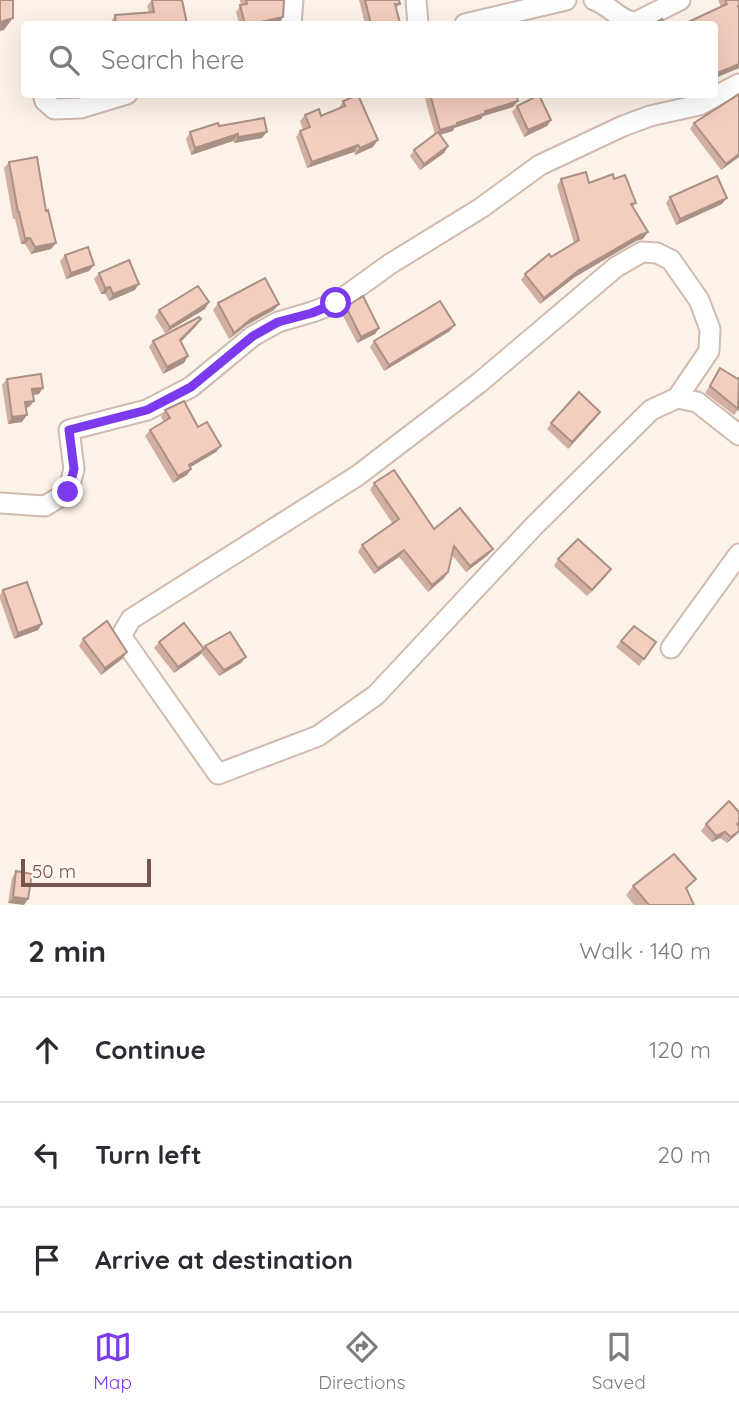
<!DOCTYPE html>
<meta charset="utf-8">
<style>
:root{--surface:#fff;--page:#f2f2f3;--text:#2b2b33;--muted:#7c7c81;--line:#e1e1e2;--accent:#7c3aed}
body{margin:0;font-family:Quicksand,sans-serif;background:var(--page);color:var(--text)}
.scale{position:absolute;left:21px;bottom:18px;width:130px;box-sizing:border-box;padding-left:7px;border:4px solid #77554b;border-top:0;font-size:19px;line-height:24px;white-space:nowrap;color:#77554b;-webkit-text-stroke:5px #fff6ee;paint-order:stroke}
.stop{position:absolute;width:21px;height:21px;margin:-16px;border:5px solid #7c3aed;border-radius:50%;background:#fff}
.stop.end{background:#7c3aed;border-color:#fff;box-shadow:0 2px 7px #0008}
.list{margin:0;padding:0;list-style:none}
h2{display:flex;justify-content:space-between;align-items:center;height:91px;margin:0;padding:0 28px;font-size:30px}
h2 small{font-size:23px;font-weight:400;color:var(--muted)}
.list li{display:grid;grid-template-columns:46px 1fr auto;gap:21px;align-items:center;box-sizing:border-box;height:105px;padding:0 28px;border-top:2px solid var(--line)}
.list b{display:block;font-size:26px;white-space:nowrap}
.list em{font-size:23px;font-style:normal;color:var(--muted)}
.icon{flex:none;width:38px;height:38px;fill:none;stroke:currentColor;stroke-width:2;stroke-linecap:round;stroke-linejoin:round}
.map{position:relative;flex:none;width:739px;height:905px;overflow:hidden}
.search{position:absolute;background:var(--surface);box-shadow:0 7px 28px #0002;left:21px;right:21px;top:21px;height:77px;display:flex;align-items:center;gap:18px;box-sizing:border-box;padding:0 24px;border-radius:7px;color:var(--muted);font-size:26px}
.sheet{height:406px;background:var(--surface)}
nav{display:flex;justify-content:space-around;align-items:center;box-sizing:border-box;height:98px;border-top:2px solid var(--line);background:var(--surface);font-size:19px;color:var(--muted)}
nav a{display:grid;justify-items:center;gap:4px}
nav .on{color:var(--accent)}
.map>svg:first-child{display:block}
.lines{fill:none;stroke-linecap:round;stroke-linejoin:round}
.street-casing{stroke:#d1baaf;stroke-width:23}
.street{stroke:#fff;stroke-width:19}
.wall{fill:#d1b0a3}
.shaded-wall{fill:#aa9085}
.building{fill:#f3cdbe;stroke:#aa9085;stroke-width:2}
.route{stroke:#7c3aed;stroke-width:9}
</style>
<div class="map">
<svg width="739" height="905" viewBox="0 0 739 905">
<rect width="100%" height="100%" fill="#fdf2e7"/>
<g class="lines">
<defs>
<g id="street">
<polyline points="416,0 418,24"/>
<path d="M594,0C610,5 620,22 636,22L680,0"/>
<polyline points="291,24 293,0"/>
<polyline points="465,24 566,0"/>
<polyline points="43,94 45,101 54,109 81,108 127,94"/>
<polyline points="677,398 709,351 710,329 699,300 671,260 657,253 642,252 616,267 479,383 357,476 131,619 121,636 218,774 318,736 376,695 534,526 651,410 677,398 697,402 739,435"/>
<polyline points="0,503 45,506 68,492 74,469 69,430 147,410 191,387 253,336 278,322 312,312 336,303 390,264 481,208 540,165 623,126 650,116 699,105 739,84"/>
<polyline points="671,648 739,554"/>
</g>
</defs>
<use href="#street" class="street-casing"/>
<use href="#street" class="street"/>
</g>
<g class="wall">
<polygon points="152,0 187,24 111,24 111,22 115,15 149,12 147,6"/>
<polygon points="240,0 284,0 283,17 279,23 274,24 239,24 236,12 241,5"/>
<polygon points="359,0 399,0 400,4 396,9 399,24 365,24"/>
<polygon points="718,0 739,0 739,68 715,78 715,24 721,7"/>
<polygon points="428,94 516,94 513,107 483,116 481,119 454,128 453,131 440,135 448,146 444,153 420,170 410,156 414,150 435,135 425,99"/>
<polygon points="739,94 739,157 721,170 690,129 694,123"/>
<polygon points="343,101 373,147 355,155 354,152 307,168 296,137 300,131 303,130 300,121 305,115 321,116 339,108"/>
<polygon points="517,106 551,120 547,126 524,137 512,112"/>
<polygon points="219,126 262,138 234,143 233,141 191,155 186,139 190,132"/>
<polygon points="9,162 46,211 56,243 51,249 31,254 25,244 21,244 15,219 13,219 4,168"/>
<polygon points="561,179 589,183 614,179 636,203 633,206 643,239 636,241 575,277 540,304 521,280 525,274 574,243 557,186"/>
<polygon points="670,197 722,204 676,225 666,203"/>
<polygon points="65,255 94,265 89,271 66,279 60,261"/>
<polygon points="99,273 135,290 109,301 105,294 101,294 94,279"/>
<polygon points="209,302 205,309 165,333 155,317 159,310"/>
<polygon points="218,303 279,304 274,310 247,325 229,339 213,310"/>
<polygon points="346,307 379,328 375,334 357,343 342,314"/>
<polygon points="201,319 196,326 181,342 184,363 163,374 149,347 153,341"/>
<polygon points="450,331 384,371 370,347 374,341"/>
<polygon points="720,368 739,409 734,415 705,393"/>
<polygon points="7,379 39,394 33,395 34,401 29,407 25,408 22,422 8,424 2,385"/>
<polygon points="165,410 198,427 221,446 216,452 190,467 191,469 187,475 173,483 145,436 150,430 164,422 161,417"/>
<polygon points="600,412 568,449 547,429 551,423"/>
<polygon points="374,483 434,529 488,555 466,572 452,555 448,572 444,578 428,592 399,557 374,574 358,552 362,545 393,524 370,490"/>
<polygon points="558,559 606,576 587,596 554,566"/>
<polygon points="3,590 42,624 38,630 14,639 0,599 0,595"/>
<polygon points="83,639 127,652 122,659 101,675 79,646"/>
<polygon points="621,641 656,642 639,666 616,647"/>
<polygon points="159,642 203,648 205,646 241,663 219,676 201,653 200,655 174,673 154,648"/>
<polygon points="739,812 739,823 738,825 739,832 736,835 727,843 720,838 712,842 701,831 706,824"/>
<polygon points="16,871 32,874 8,903 12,878"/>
<polygon points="633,886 689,889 687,890 694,905 634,905 626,895"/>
</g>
<g class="shaded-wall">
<polygon points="283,17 279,23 274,24 252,24"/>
<polygon points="13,18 4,30 0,31 0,22"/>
<polygon points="739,64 739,68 715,78 715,74"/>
<polygon points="518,101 513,107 483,116 481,119 454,128 453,131 435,136 440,130 485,111"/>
<polygon points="551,120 547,126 524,137 528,130"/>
<polygon points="267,132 262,138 234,143 238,137"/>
<polygon points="238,134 233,141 191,155 195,148"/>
<polygon points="378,140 373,147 355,155 360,148"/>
<polygon points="358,145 354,152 307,168 312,162"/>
<polygon points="448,146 444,153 420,170 424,164"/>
<polygon points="739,154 739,157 721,170 726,164"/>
<polygon points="727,198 722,204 676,225 680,219"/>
<polygon points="648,232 643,239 636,241 575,277 540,304 544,298 579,270 640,235"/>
<polygon points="25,238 30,238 25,244 21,244"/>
<polygon points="56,243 51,249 31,254 35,247"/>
<polygon points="94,265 89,271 66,279 71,273"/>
<polygon points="139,284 135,290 109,301 113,294"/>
<polygon points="110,287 105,294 101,294 105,288"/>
<polygon points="209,302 205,309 165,333 170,327"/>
<polygon points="279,304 274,310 247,325 229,339 234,333 251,319"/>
<polygon points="201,319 196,326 175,347 180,340"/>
<polygon points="455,325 450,331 384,371 389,365"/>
<polygon points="379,328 375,334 357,343 361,337"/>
<polygon points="188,356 184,363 163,374 167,367"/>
<polygon points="43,388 39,394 28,396 32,389"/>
<polygon points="34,401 29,407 20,409 25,402"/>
<polygon points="600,412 596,418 568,449 572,442"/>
<polygon points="27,415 22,422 8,424 12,417"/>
<polygon points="221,446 216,452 184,471 189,465"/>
<polygon points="191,469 187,475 173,483 178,476"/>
<polygon points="493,549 488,555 466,572 470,566"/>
<polygon points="404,550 399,557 374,574 378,568"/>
<polygon points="611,569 606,576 587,596 592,590"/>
<polygon points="448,572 444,578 428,592 432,585"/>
<polygon points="42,624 38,630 14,639 18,633"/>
<polygon points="204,649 200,655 174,673 178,667"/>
<polygon points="127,652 122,659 101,675 105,668"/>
<polygon points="246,657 241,663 219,676 224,670"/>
<polygon points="739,831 736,835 727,843 731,837"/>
<polygon points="725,832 720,838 712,842 716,836"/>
<polygon points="13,897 28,899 24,905 8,903"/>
</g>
<g class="building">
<polygon points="0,0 13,0 13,18 0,22"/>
<polygon points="152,0 182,0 187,24 116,24 115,15 154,12"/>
<polygon points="246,0 284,0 283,17 252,24 245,24 240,5 247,4"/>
<polygon points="365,0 399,0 400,4 395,4 400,23 394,24 371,24"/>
<polygon points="725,0 739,0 739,5 738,6 739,9 739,64 715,74 715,24 684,24 727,4"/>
<polygon points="662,19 664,24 653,24"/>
<polygon points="430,94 516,94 518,101 485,111 486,113 457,123 457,125 440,130"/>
<polygon points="739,94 739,154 726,164 694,123"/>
<polygon points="358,95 378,140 360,148 358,145 312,162 300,131 310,127 305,115 319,109 321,116 345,106 343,101"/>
<polygon points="539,95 551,120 528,130 517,106"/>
<polygon points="264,118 267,132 238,137 238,134 195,148 190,132 218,123 219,126"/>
<polygon points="438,132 448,146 424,164 414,150"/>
<polygon points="37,157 46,211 48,210 56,243 35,247 30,238 25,238 19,212 18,212 9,162"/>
<polygon points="586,172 589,183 613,174 614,179 625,175 636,203 631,204 648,232 640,235 579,270 544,298 525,274 549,254 551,257 579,240 561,179"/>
<polygon points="717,176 727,198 680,219 670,197"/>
<polygon points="88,247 94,265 71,273 65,255"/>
<polygon points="129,260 139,284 113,294 110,287 105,288 99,273"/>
<polygon points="265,278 279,304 251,319 234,333 218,303"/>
<polygon points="198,286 209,302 170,327 159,310"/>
<polygon points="363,296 379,328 361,337 346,307"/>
<polygon points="440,301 455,325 389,365 374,341"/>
<polygon points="199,317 201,319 180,340 188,356 167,367 153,341"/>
<polygon points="720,368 738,379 739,378 738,409 710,386"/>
<polygon points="41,374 43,388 32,389 34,401 25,402 27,415 12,417 7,379"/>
<polygon points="579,392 600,412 572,442 551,423"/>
<polygon points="184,401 198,427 207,422 221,446 189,465 191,469 178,476 150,430 170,418 165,410"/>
<polygon points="394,470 434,529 460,508 493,549 470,566 454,546 448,572 432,585 404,550 378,568 362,545 399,519 374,483"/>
<polygon points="578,539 611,569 592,590 558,559"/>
<polygon points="27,582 42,624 18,633 3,590"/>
<polygon points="107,621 127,652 105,668 83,639"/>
<polygon points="184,623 204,649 178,667 159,642"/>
<polygon points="634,626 656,642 644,659 621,641"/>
<polygon points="230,632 246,657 224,670 205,646"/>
<polygon points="729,801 739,812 739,822 737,824 739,826 739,831 731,837 725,832 716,836 706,824"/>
<polygon points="674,854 696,879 686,888 694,905 649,905 633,886"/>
<polygon points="16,871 32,874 28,899 13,897"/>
</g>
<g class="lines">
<polyline class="route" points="68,492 74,469 69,430 147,410 191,387 253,336 278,322 312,313 336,303"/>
</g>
</svg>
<div class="scale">50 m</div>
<div class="stop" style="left:336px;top:303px"></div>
<div class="stop end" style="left:68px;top:492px"></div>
<div class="search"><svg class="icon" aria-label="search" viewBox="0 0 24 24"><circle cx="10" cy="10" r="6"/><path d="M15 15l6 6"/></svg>Search here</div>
</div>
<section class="sheet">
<h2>2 min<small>Walk · 140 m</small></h2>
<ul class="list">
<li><svg class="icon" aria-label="ahead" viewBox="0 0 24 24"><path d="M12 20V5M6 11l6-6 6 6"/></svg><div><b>Continue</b></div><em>120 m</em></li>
<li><svg class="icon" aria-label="left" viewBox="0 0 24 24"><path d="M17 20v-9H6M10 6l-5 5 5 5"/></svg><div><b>Turn left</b></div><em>20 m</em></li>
<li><svg class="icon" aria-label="arrive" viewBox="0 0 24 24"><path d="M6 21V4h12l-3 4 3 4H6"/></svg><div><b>Arrive at destination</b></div></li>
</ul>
</section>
<nav>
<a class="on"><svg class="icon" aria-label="map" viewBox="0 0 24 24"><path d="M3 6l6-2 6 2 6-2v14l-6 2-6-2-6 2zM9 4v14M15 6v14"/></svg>Map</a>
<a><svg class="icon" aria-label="directions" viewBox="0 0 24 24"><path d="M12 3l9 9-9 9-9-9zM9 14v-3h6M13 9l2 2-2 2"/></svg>Directions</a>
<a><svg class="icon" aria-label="saved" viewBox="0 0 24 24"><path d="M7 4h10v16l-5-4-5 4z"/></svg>Saved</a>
</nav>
